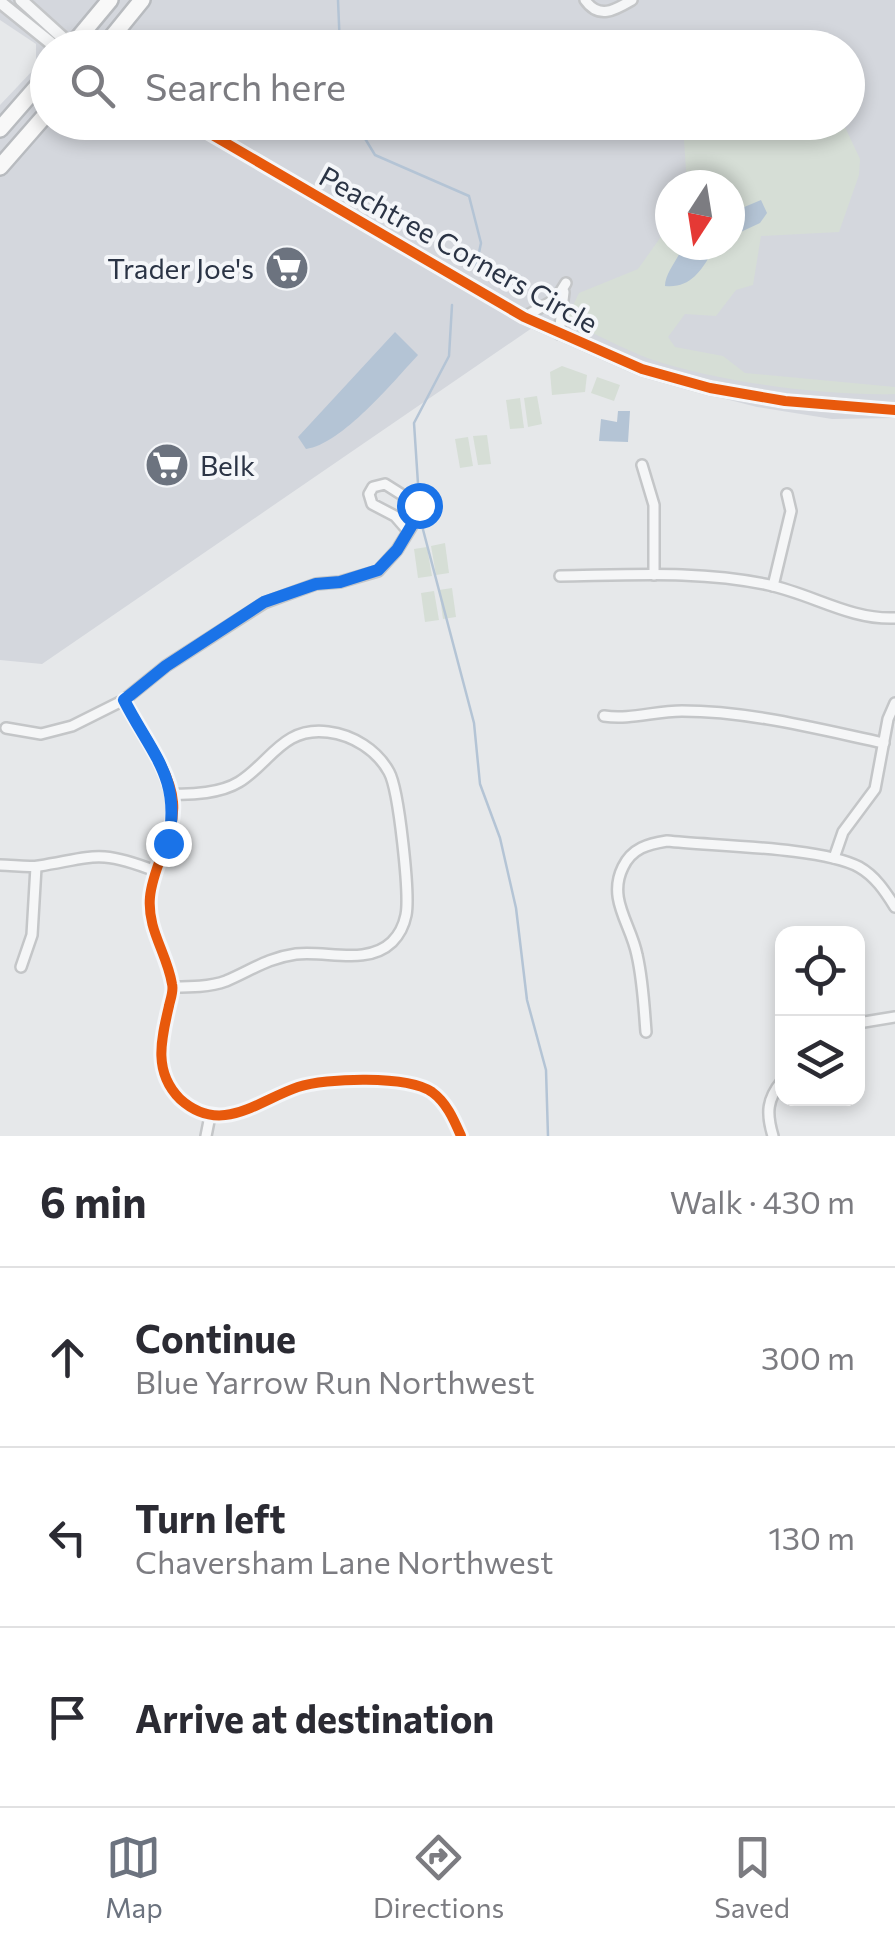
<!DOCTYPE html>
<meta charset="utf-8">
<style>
:root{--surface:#fff;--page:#f2f2f3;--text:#2b2b33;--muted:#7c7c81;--line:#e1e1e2;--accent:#6c737f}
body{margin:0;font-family:Commissioner,sans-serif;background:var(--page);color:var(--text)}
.controls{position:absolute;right:30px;bottom:30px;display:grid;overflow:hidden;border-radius:20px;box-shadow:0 5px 15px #0003}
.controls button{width:90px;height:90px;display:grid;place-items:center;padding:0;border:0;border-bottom:2px solid var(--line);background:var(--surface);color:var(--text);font:50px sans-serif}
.compass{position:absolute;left:655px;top:170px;width:90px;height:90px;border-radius:50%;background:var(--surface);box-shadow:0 5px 15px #0003;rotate:192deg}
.stop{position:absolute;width:30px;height:30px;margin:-22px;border:8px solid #1a73e8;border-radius:50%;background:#fff}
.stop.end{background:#1a73e8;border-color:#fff;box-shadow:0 2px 10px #0008}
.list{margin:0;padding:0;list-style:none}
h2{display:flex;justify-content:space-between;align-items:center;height:130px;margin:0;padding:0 40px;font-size:42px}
h2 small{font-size:32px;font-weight:400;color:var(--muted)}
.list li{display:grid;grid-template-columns:65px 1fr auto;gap:30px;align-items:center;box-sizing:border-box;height:180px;padding:0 40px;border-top:2px solid var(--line)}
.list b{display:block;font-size:38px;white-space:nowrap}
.list p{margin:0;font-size:32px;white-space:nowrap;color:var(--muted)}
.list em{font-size:32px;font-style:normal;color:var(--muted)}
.icon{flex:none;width:55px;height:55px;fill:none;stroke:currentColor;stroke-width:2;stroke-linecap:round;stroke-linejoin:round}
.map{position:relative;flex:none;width:895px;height:1136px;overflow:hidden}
.search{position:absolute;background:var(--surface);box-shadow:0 5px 15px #0003;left:30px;right:30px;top:30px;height:110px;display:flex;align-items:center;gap:25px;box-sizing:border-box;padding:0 35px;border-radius:55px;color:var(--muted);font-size:38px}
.sheet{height:670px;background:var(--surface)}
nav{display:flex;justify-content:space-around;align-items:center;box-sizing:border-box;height:140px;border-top:2px solid var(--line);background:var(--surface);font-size:28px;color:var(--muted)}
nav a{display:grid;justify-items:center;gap:5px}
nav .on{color:var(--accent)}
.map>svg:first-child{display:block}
.built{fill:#d4d7dd;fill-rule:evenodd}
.green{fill:#d6ded6}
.water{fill:#b4c4d5}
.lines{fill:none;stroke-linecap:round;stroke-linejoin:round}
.stream{stroke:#b4c4d5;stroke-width:2.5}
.minor-casing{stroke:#c4c6c8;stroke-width:14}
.tertiary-casing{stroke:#c4c6c8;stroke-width:16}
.trunk-casing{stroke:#b8bbbf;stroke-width:20}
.minor{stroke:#f5f6f7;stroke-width:9}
.tertiary{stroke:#f5f6f7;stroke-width:11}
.trunk{stroke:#f8f8f8;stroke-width:15}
.cycleway-casing{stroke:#f4f6f9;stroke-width:16}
.cycleway{stroke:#e8590c;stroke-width:10}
.route{stroke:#1a73e8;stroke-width:12}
.labels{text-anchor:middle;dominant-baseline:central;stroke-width:8;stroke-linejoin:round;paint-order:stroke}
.street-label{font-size:28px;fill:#2b3445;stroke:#f4f6f9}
.poi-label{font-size:28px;fill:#2b3445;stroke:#f4f6f9;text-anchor:end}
</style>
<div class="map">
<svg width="895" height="1136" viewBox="0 0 895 1136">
<rect width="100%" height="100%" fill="#e6e8ea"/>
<path class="built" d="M0,0H895V418L832,419L757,407L663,383L532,328L42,664L0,660V105L36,67V44L0,20ZM48,48H848V122H48ZM670,185H730V245H670Z"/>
<g class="green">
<path d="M725,122L843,123L860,159L859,175L839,232L761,236L753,285L736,290L716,316L685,314L668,337L675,347L723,356L745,373L895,387V394C824,396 718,382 650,359C621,348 594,333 566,320L579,293L638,269L670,224V245H730V185H687L684,140L690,126L709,128Z"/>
<polygon points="562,366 587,375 585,392 552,395 550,372"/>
<polygon points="597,377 620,385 614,401 591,393"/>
<polygon points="537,396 542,424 528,427 524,398"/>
<polygon points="520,398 524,428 510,429 506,400"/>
<polygon points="487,435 491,464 478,465 473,436"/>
<polygon points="468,437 473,466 460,468 455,439"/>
<polygon points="445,543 449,573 436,575 431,546"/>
<polygon points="427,547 432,576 418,578 414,549"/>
<polygon points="452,588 456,617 443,619 439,590"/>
<polygon points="434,591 439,620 425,622 421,593"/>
</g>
<g class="water">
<polygon points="761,200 767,213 760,223 730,237 730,213"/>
<path d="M683,245H716C704,266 693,289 665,286C665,272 679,259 683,245Z"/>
<path d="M395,332L418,355C393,382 342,444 306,449L298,437Z"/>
<polygon points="618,411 630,411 628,442 599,441 601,419 617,422"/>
</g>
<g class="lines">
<g class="stream">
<polyline points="338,0 340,48"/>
<polyline points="355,122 375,155 469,196 481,243 476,267"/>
<polyline points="419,499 414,423 449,356 452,305"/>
<polyline points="421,522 474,723 480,784 500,838 516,908 527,1000 546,1070 548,1136"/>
</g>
<defs>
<g id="minor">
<path d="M585,0C599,20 615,10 632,0"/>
<polyline points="524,317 556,299 566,283"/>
<polyline points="559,334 564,292"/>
<polyline points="642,465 654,505 654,575"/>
<path d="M560,576C629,575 701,570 769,585C812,594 850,620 895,618"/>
<polyline points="773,586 791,511 787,494"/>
<path d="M124,700C139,729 171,771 173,802C176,836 153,864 150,897C147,930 167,953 172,984C174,991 170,1000 169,1006C161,1040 153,1072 180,1099C221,1136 257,1101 298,1087C326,1078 407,1075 432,1092C447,1103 454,1120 461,1136"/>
<path d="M604,716C630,720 655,711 682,711C749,711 818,729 884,743"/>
<polyline points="6,728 41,734 72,726 124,700 166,666 264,603 316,584 340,582 378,571 397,550 423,508 385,484 373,487 369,494 372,504 395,516 408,531"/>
<path d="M172,794C192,795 221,793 239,782C270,763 283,726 328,732C353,735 377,750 389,772C399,790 410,895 406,915C404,925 399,935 392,942C367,966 326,950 296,954C267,958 252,970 226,981C210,987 190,987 173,987"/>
<polyline points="834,858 843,832 875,789 888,719 895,703"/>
<path d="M0,865C13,865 27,868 39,866C94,857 99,849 155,871"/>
<polyline points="21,967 32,935 36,867"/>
<polyline points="858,1023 895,1017"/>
<path d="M646,1032C644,1007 643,981 637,955C631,924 607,899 623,867C632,848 648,844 667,841C713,846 822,847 859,867C875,876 885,891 895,907"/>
<polyline points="206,1136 210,1116"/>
<path d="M773,1136C766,1113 767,1099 782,1081"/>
</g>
<g id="tertiary">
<polyline points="21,0 74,48"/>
<polyline points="0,2 57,48"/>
<polyline points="190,122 524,317 642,369 710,388 785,401 895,410"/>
</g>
<g id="trunk">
<polyline points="70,48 110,0"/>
<polyline points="103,48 142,0"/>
<polyline points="0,129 48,74"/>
<polyline points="0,167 48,112"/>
</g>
</defs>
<use href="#minor" class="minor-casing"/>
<use href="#tertiary" class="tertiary-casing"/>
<use href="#trunk" class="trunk-casing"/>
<use href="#minor" class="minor"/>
<use href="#tertiary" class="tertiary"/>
<use href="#trunk" class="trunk"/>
<defs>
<g id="cycleway">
<polyline points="190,122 524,317 642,369 710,388 785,401 895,410"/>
<path d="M124,700C139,729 171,771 173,802C176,836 153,864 150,897C147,930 167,953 172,984C174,991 170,1000 169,1006C161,1040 153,1072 180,1099C221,1136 257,1101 298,1087C326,1078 407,1075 432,1092C447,1103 454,1120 461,1136"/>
</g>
</defs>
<use href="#cycleway" class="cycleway-casing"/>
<use href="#cycleway" class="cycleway"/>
</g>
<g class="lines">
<path class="route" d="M168,843C182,778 152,755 124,700L166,666L264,602L316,584L340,582L378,570L397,550L422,508L419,505"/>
</g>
<defs>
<symbol id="supermarket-disc" viewBox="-11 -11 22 22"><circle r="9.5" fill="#6c737f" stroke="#f4f6f9"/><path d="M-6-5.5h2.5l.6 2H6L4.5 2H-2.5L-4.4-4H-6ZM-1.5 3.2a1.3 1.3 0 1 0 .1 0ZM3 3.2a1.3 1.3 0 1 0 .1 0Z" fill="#fff"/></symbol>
</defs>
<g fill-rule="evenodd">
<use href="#supermarket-disc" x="262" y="243" width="50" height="50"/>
<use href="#supermarket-disc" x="142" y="440" width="50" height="50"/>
</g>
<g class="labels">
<g class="street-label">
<text transform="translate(459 249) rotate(29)">Peachtree Corners Circle</text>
</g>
<g class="poi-label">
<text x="254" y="268">Trader Joe's</text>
<text x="200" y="465" text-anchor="start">Belk</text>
</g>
</g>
</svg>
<div class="controls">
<button><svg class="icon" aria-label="locate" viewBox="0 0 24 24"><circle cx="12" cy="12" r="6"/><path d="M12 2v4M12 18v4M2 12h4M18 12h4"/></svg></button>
<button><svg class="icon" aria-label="layers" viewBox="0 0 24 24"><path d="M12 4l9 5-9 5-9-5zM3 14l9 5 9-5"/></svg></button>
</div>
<svg class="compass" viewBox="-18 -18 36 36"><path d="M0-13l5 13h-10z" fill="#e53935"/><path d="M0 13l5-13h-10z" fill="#7c7c81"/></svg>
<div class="stop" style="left:419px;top:505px"></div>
<div class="stop end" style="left:168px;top:843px"></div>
<div class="search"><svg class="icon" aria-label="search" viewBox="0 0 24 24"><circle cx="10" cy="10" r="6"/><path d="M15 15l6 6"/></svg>Search here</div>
</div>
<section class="sheet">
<h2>6 min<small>Walk · 430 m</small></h2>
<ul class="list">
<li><svg class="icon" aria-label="ahead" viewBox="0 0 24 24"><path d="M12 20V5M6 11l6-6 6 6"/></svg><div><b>Continue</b><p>Blue Yarrow Run Northwest</p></div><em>300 m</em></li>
<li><svg class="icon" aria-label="left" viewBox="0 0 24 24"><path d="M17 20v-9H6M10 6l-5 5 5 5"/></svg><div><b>Turn left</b><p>Chaversham Lane Northwest</p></div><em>130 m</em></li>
<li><svg class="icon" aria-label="arrive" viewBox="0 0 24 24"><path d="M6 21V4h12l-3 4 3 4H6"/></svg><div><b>Arrive at destination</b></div></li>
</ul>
</section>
<nav>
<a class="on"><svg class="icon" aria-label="map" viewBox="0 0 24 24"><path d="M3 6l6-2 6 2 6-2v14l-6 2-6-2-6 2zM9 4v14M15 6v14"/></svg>Map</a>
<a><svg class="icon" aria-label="directions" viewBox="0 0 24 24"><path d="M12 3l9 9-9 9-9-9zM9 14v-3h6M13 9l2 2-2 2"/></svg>Directions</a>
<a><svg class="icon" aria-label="saved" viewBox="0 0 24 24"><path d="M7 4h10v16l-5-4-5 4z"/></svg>Saved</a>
</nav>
